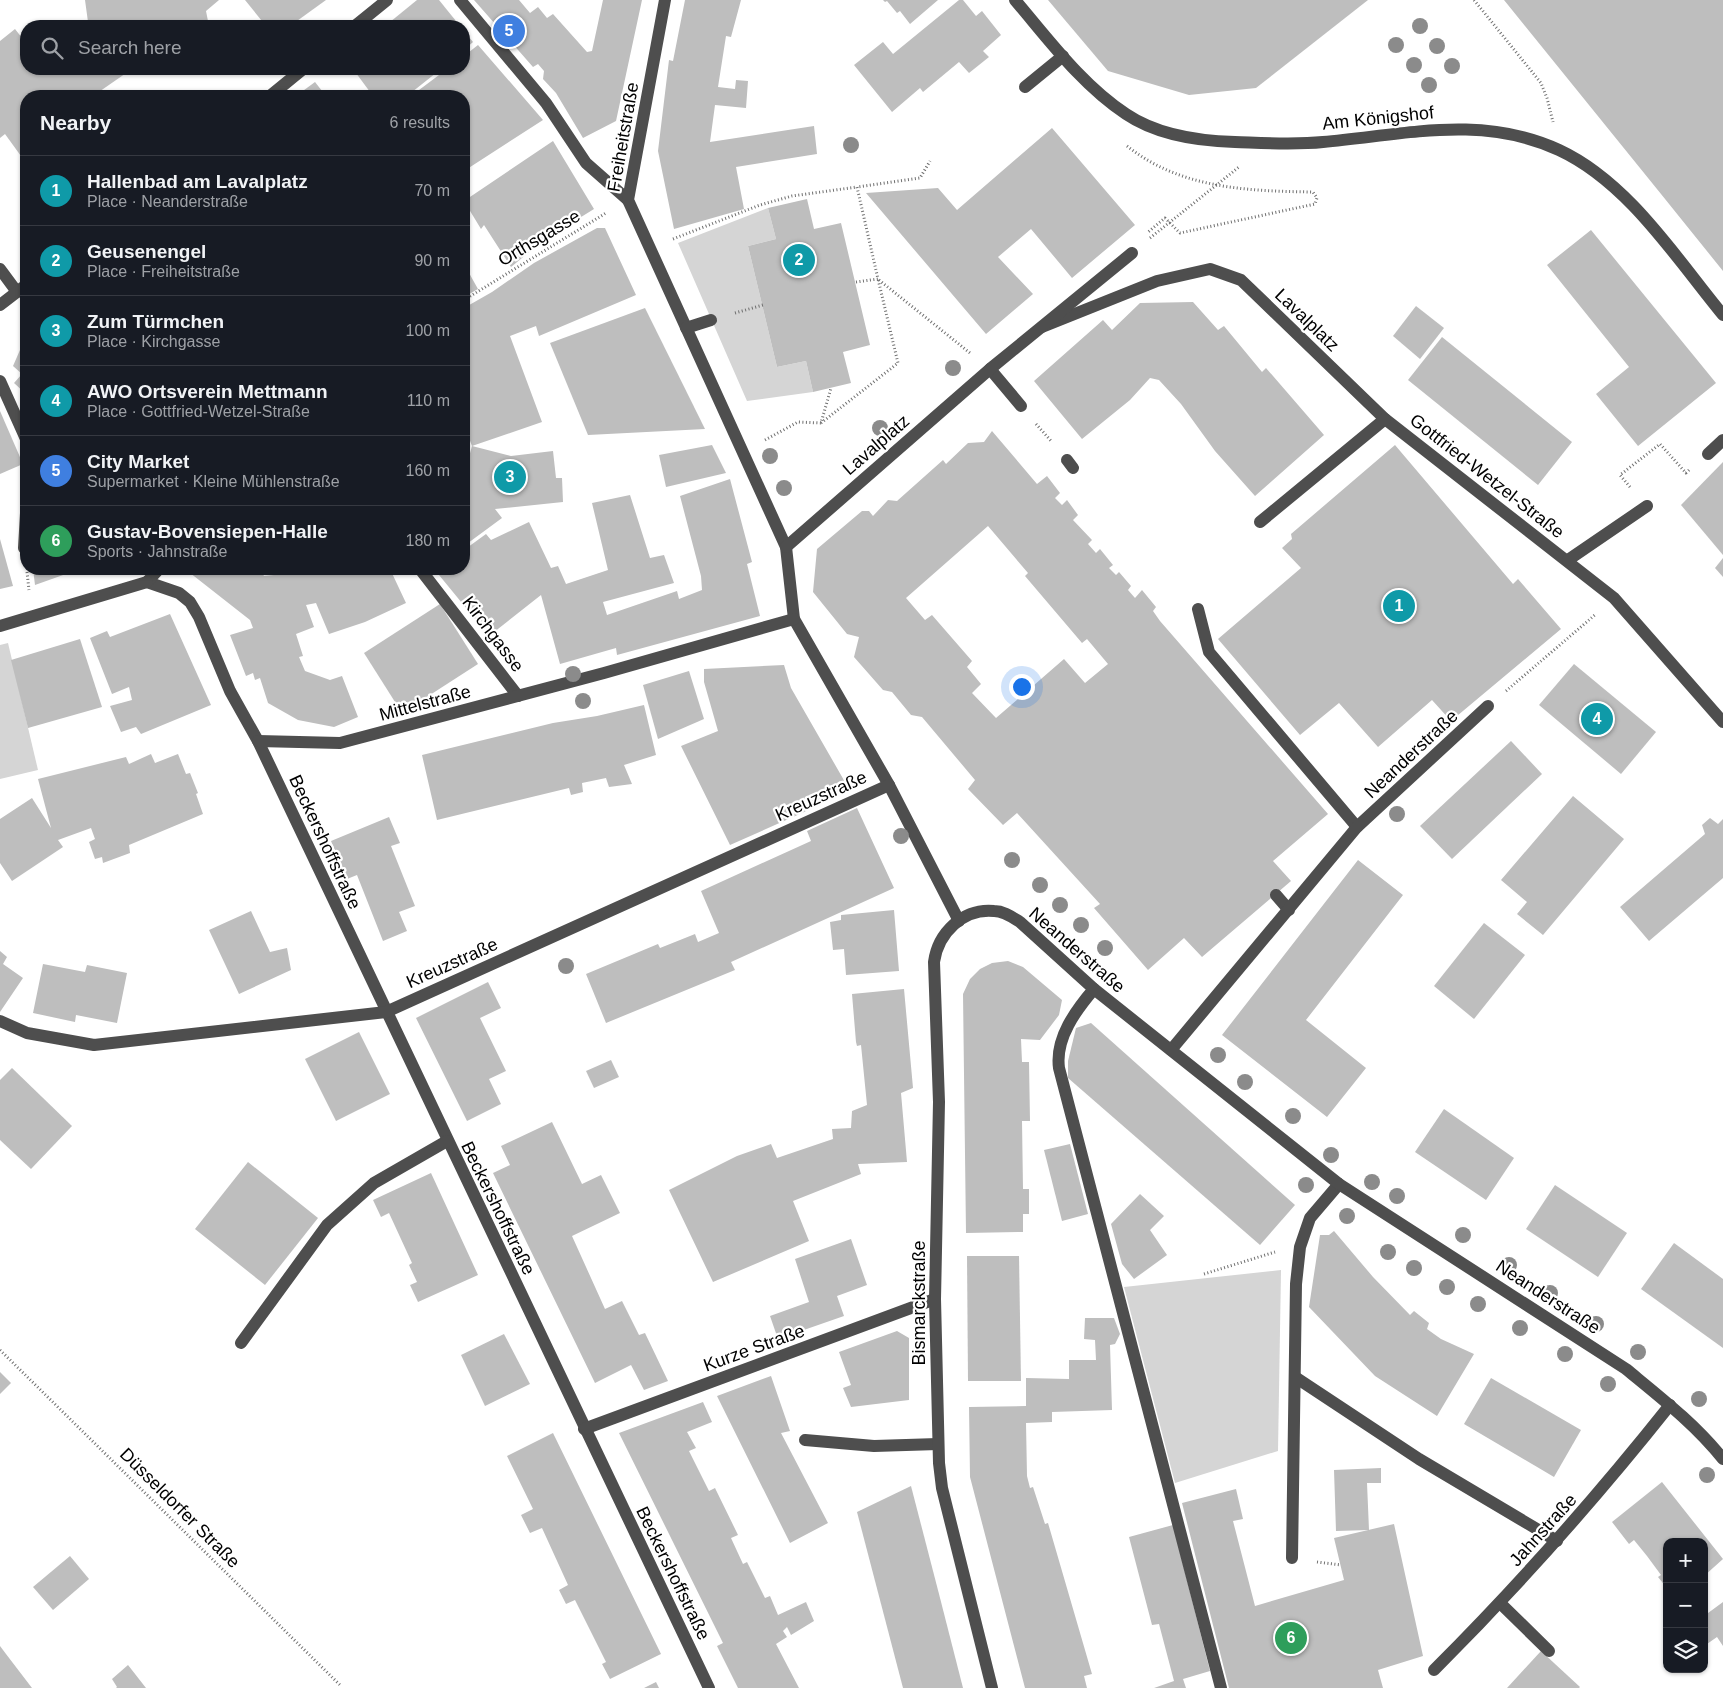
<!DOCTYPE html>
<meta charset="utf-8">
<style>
:root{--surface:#171b24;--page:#20242c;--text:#f1f3f6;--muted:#9ea1a6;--line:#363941;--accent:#8c9099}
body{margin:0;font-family:Helvetica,sans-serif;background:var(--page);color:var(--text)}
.controls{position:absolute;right:15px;bottom:15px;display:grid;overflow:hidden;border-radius:10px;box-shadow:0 1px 4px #0004}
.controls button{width:45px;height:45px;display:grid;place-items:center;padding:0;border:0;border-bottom:1px solid var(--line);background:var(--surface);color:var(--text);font:25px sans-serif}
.you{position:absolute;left:1021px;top:686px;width:18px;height:18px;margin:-12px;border:4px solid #fff;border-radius:50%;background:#1a73e8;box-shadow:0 0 0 8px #1a73e833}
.badge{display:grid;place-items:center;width:32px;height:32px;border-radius:50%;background:var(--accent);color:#fff;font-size:16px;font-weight:700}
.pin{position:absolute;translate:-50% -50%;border:2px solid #fff;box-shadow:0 1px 5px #0006}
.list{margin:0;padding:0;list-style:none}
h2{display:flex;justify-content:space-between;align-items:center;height:65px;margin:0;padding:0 20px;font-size:21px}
h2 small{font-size:16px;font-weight:400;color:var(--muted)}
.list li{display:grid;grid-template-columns:32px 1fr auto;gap:15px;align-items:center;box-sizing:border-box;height:70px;padding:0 20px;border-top:1px solid var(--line)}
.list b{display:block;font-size:19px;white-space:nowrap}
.list p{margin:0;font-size:16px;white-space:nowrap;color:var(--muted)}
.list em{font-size:16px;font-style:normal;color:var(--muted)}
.icon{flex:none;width:28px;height:28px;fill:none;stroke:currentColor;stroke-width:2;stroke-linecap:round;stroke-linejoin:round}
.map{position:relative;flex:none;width:1723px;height:1688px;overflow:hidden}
.search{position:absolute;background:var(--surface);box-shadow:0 1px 4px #0004;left:20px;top:20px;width:450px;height:55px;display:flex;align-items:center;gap:12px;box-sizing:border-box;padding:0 18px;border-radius:20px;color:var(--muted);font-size:19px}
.panel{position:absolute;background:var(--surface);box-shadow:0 1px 4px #0004;left:20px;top:90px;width:450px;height:485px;border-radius:20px}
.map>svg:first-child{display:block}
.green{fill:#d5d5d5}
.building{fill:#bebebe;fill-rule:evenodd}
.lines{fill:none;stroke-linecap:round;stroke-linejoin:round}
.path{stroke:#707070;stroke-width:3;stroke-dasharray:1 2.5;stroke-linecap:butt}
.minor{stroke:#4e4e4e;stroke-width:12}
.tree{fill:#8b8b8b}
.labels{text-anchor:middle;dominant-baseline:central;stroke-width:4.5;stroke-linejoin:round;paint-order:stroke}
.street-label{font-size:18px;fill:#000;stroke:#fff}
</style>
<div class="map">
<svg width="1723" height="1688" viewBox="0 0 1723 1688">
<rect width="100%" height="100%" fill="#fff"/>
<g class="green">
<polygon points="768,208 776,239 748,246 777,367 806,361 813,392 747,401 678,243"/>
<polygon points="8,643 38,770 0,779 0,645"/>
<polygon points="1281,1270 1278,1451 1175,1483 1124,1287"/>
</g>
<g class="building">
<polygon points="85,0 219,0 206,11 209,26 82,26 88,22"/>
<polygon points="245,0 326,0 290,26 266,26"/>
<polygon points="417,0 439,0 460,26 394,26 390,22"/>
<polygon points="474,0 519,0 530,13 538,7 547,18 553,14 587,52 592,51 603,0 642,0 616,121 583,138 556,93 543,79 544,71 538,64 533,67"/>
<polygon points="685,0 741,0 731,37 726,36 718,87 735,89 736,80 748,81 746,108 715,105 710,142 814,126 817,154 736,167 744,209 674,229 658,151 669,60 673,61"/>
<polygon points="883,0 938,0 910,24 900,11 897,13 887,1 885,2"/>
<polygon points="959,0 963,0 976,16 982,11 1001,35 983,51 989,57 969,73 959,62 923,92 920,88 892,112 854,65 883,42 893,54"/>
<polygon points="1048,0 1368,0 1256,88 1189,95 1108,71"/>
<polygon points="1504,0 1723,0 1723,271 1661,194"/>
<polygon points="15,29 26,43 26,69 132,69 93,96 26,96 26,163 5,134 0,138 0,41"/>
<polygon points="464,31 473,42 464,50"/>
<polygon points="478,45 543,120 464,171 464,96 411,96 447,69 464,69 464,56"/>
<polygon points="353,69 384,69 388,74 396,69 441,69 407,96 373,96"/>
<polygon points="315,82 326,96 296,96"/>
<polygon points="1052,128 1135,225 1072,278 1031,229 998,257 1033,294 986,334 866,193 938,188 957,210"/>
<polygon points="553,141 594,209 544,240 511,267 484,225 481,229 464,201"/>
<polygon points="807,199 814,229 841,223 870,345 843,352 851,383 813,392 806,361 777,367 748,246 776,239 768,208"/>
<polygon points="597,228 605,228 636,295 539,336 536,326 510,336 542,422 472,446 464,425 464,308 492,292 534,263"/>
<polygon points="1591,230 1716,383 1638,446 1596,394 1629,367 1547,265"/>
<polygon points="464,264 478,289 464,297"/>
<polygon points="1193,302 1218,330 1224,326 1262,372 1266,368 1324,435 1255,496 1215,451 1181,404 1159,380 1150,378 1130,400 1082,439 1034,381 1103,320 1112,330 1140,303"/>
<polygon points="1416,306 1444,328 1420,359 1393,336"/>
<polygon points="645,308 705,429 588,435 550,343"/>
<polygon points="1442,337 1572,442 1538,485 1408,380"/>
<polygon points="20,350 26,355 26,394 14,383 22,374 13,366"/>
<polygon points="0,411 23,464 0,474"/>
<path d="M992,431L1037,484L1047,476L1060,493L1055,498L1062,505L1067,500L1078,515L1073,520L1092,540L1088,544L1096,553L1100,549L1113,565L1109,568L1116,575L1119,572L1131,586L1128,590L1135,598L1142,590L1156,607L1153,611L1160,621L1328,814L1273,861L1291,881L1202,957L1184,938L1148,970L1094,908L1100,904L1017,813L1003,825L968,789L975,780L922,717L911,715L892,692L883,690L854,657L859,637L847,634L813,592L817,549L862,511H869L873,516L888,500L897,501L943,460L946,464L968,443L984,442ZM988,526L1028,573L1025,576L1082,643L1087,639L1108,664L1085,683L1064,659L996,718L972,693L981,684L967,667L972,661L932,615L925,620L906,598Z"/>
<polygon points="712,445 726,473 666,487 659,455"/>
<polygon points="1395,445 1513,584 1518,579 1561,629 1451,721 1432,700 1378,747 1339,703 1300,735 1218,639 1301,568 1282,548 1292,539 1291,534"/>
<polygon points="472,446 511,456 553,451 556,478 562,478 563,502 495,509 502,518 464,546 464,475"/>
<polygon points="1723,462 1723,555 1681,505"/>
<polygon points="730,479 752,562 747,564 760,616 617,655 616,648 560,664 541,595 489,636 439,575 448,569 464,569 464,550 486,534 491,540 529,522 551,568 558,566 566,584 608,570 592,503 630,495 650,558 664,555 674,583 603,602 607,615 677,591 679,599 702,590 701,576 680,496"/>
<polygon points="0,539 13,586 0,589"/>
<polygon points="1723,558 1723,577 1715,568"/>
<polygon points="33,569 80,569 35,585"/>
<polygon points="185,569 260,569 264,576 304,572 313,569 390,569 406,603 365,622 329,634 316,603 306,605 314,627 296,634 303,656 299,657 305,671 330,680 342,676 358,717 334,727 298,720 268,703 260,678 255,680 253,673 246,676 230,635 253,628 250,620"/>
<polygon points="440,604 478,664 402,713 364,653"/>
<polygon points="170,614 211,705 141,734 136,727 121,732 110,706 132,700 129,687 112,694 90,638 107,631 110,637"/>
<polygon points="80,639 102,707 28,728 11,660"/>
<polygon points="1574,664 1656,732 1621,774 1539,705"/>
<polygon points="784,665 791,688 849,789 802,813 730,845 681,746 718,731 704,682 704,669"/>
<polygon points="689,671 704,719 658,739 643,685"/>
<polygon points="644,705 656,755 624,765 632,784 609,787 606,778 582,783 583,792 571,795 569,788 437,820 422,755 553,723 597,716"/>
<polygon points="1511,741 1542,774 1452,859 1420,826"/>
<polygon points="151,754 155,763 178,754 186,774 190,773 198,793 196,794 203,814 129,845 130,853 103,863 102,857 95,859 89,842 95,839 91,828 58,840 63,847 12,881 0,863 0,819 32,798 51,828 38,779 126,757 129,764"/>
<polygon points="1573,796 1624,839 1543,935 1517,914 1527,902 1501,880"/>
<polygon points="857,808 894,888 731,962 735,970 606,1023 586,974 658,944 660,948 695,934 698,942 719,933 701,891 811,841 807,831"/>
<polygon points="389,817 400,843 391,846 415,906 399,912 407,931 383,941 357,875 347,879 331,841"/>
<polygon points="1710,818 1718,824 1723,819 1723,878 1649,941 1620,907 1705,834 1702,825"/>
<polygon points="1358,860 1403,895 1306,1020 1366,1068 1327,1117 1222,1035"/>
<polygon points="894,910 899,971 846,975 844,949 833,950 830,922 841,920 841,915"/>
<polygon points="251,911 270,952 287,948 291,970 239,994 209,930"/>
<polygon points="1484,923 1525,955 1474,1019 1434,986"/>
<polygon points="0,951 7,957 3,964 23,978 0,1012"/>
<polygon points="1008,961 1023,967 1062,1000 1059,1015 1040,1040 1021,1039 1022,1062 1029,1062 1030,1121 1022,1121 1023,1189 1029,1189 1029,1214 1023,1214 1023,1232 966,1233 963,994 970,979 980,969 992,963"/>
<polygon points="43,964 85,972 87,965 127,973 117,1023 76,1015 75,1022 33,1013"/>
<polygon points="488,982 501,1008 480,1018 506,1071 489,1079 501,1104 467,1121 416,1018"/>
<polygon points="904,989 913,1088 901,1093 907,1162 858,1164 861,1174 793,1201 809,1241 713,1282 669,1190 737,1156 771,1144 777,1158 833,1139 832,1129 851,1128 852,1111 867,1105 861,1045 857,1046 856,1042 852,994"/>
<polygon points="1091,1023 1295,1205 1260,1245 1068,1078 1068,1061 1076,1028"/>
<polygon points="359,1032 390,1094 336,1121 305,1059"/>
<polygon points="611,1060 619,1077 594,1088 586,1071"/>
<polygon points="12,1068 72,1126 31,1169 0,1140 0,1080"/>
<polygon points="1444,1109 1514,1158 1486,1200 1415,1152"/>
<polygon points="552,1122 582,1184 601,1175 620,1213 572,1236 605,1309 622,1301 639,1335 645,1333 668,1381 644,1390 631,1365 595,1383 493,1173 510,1165 501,1146"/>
<polygon points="1070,1144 1088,1214 1062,1221 1044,1150"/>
<polygon points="248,1162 318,1218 265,1285 195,1229"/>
<polygon points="431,1173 478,1275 418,1302 410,1285 417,1282 409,1265 412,1263 389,1213 381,1217 373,1200"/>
<polygon points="1555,1185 1627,1233 1598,1277 1526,1229"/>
<polygon points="1140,1194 1164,1216 1150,1230 1167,1255 1134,1279 1122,1264 1111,1224"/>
<polygon points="1334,1231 1373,1277 1410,1315 1414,1311 1429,1323 1427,1329 1441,1339 1474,1354 1437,1416 1375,1376 1309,1307 1320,1235 1329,1235"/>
<polygon points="851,1239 867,1285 837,1296 844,1316 778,1339 770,1316 809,1302 795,1259"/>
<polygon points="1674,1243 1723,1279 1723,1348 1641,1289"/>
<polygon points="967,1256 1019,1256 1021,1381 968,1381"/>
<polygon points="1085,1318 1114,1318 1120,1334 1115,1344 1110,1345 1112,1410 1052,1412 1052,1422 1026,1423 1027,1476 1030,1488 1033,1487 1045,1524 1048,1523 1092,1674 1084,1676 1087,1688 1025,1688 970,1477 969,1407 1026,1406 1026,1378 1069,1379 1069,1360 1096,1360 1095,1340 1084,1339"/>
<polygon points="897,1331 909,1338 909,1400 851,1407 843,1388 851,1385 839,1352"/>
<polygon points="504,1334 530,1384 485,1406 461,1355"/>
<polygon points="0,1372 11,1383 0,1394"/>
<polygon points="771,1376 790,1431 781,1433 828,1523 790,1543 717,1396"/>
<polygon points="1491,1378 1581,1430 1554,1477 1464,1424"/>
<polygon points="703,1402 712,1422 687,1432 696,1448 689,1451 709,1491 715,1488 738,1535 731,1538 743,1564 747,1562 765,1598 770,1596 778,1615 806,1602 814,1621 791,1635 787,1627 783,1631 787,1637 776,1644 799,1688 738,1688 717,1646 723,1643 619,1433"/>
<polygon points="553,1433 661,1654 610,1679 602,1664 606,1662 575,1600 566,1604 559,1590 568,1585 542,1528 530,1533 521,1515 533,1509 507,1456"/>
<polygon points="1381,1468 1381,1483 1367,1483 1369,1530 1336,1531 1334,1470"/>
<polygon points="1662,1482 1723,1559 1704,1576 1704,1542 1667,1542 1667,1588 1658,1577 1661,1575 1647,1556 1634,1540 1629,1544 1612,1522"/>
<polygon points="911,1486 939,1594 963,1688 903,1688 857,1512"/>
<polygon points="1236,1489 1243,1519 1233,1521 1255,1606 1344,1580 1334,1538 1394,1524 1423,1656 1378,1670 1383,1688 1229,1688 1182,1503"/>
<polygon points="1173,1525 1210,1671 1183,1679 1186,1688 1154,1688 1174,1681 1159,1624 1152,1625 1129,1537"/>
<polygon points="70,1556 89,1579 53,1610 33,1587"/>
<polygon points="1723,1602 1723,1646 1717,1637 1707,1644 1704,1639 1704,1616"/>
<polygon points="0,1646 6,1654 32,1688 0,1688"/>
<polygon points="1541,1651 1580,1687 1579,1688 1507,1688"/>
<polygon points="128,1665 146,1688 116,1688 117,1687 112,1679"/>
<polygon points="656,1682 659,1688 644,1688"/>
</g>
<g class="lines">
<g class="path">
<polyline points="1474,0 1541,83 1547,98 1553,122"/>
<path d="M1127,146C1181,189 1248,191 1313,192L1317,198L1315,204L1180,233L1165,218L1147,233"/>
<polyline points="1150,238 1239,167"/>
<polyline points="673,239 760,205 792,196 857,187"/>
<polyline points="879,280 970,353"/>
<polyline points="856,282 878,279 857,187 920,178 930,161"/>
<polyline points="464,300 606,213"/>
<polyline points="735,313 763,305"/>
<polyline points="821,423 898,363 878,279"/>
<polyline points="1036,424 1052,442"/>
<polyline points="765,440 798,422 821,423 831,388"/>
<polyline points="1630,487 1620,475 1660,444 1686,473 1690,469"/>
<polyline points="27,572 29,590"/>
<polyline points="1506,691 1596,614"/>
<polyline points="1204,1274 1275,1252"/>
<polyline points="0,1350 340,1685"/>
<polyline points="1317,1562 1341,1565"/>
</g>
<g class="minor">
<polyline points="460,0 546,103 586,163 628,200"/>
<polyline points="665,0 628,200 786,547 794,619 889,785 959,921"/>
<path d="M1015,0C1049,40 1082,85 1126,114C1157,135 1198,141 1235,142C1264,143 1294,145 1323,142C1404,135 1481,114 1559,150C1628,182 1676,258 1723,315"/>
<polyline points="355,26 387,0"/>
<polyline points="1025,87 1063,56"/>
<polyline points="270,96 303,69"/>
<polyline points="0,269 17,292"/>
<polyline points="0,305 26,285"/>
<polyline points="1042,327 1157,281 1210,269 1241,280 1385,419 1614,598 1723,722"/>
<polyline points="686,328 711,320"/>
<polyline points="990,369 1021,406"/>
<polyline points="0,381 26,439"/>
<polyline points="1708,454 1723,440"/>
<polyline points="1067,460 1073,468"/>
<polyline points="1260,522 1385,419"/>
<polyline points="786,547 990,369 1132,253"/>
<polyline points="24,548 26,513"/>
<polyline points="1568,560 1647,506"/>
<polyline points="420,569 518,696"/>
<polyline points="147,582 179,593 190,602 199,617 230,691 258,741 709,1688"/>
<polyline points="147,582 159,569"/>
<polyline points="1198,609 1209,652 1357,827"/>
<polyline points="0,626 147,582"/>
<polyline points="258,741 340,743 604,673 794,619"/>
<polyline points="1276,895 1289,910"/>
<path d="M1094,989C1076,1010 1055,1038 1059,1068L1221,1688"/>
<polyline points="0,1021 27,1033 94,1045 386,1012 889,785"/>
<polyline points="1171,1050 1357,827 1488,706"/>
<polyline points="241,1343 327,1225 374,1183 447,1141"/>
<polyline points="1295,1377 1419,1459 1557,1541"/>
<polyline points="584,1429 935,1299"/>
<polyline points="805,1440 874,1446 938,1444"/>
<polyline points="1292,1558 1296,1284 1300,1247 1310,1218 1339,1184"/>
<polyline points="1500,1603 1549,1651"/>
<path d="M1434,1670C1518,1586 1596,1498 1670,1405"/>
<path d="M992,1688L942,1488L939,1463L935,1299L939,1102L934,962C938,933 963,908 994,911C1004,911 1012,917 1020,922L1094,989L1339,1184L1626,1369C1660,1397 1695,1424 1723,1459"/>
</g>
</g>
<g class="tree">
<circle cx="1420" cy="26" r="8"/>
<circle cx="1396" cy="45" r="8"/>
<circle cx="1437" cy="46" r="8"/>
<circle cx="1414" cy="65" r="8"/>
<circle cx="1452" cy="66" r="8"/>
<circle cx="1429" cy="85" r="8"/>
<circle cx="851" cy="145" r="8"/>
<circle cx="953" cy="368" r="8"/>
<circle cx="880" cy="428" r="8"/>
<circle cx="770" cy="456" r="8"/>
<circle cx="784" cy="488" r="8"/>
<circle cx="573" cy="674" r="8"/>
<circle cx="583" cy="701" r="8"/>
<circle cx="1397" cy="814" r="8"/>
<circle cx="901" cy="836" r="8"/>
<circle cx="1012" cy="860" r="8"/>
<circle cx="1040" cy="885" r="8"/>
<circle cx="1060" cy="905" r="8"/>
<circle cx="1081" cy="925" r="8"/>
<circle cx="1105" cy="948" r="8"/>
<circle cx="566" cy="966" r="8"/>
<circle cx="1218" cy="1055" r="8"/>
<circle cx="1245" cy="1082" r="8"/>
<circle cx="1293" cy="1116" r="8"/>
<circle cx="1331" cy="1155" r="8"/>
<circle cx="1372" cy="1182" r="8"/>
<circle cx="1306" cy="1185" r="8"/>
<circle cx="1397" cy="1196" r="8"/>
<circle cx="1347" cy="1216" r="8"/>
<circle cx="1463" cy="1235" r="8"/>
<circle cx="1388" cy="1252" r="8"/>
<circle cx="1509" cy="1265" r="8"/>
<circle cx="1414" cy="1268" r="8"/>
<circle cx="1447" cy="1287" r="8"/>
<circle cx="1550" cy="1293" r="8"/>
<circle cx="1478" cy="1304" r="8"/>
<circle cx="1596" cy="1324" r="8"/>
<circle cx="1520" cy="1328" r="8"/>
<circle cx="1638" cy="1352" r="8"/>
<circle cx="1565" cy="1354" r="8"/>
<circle cx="1608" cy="1384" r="8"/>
<circle cx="1699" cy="1399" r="8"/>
<circle cx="1707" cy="1475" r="8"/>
</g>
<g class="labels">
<g class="street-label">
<text transform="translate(1378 118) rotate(-6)">Am Königshof</text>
<text transform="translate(623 137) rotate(-80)">Freiheitstraße</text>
<text transform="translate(539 238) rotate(-31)">Orthsgasse</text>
<text transform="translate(1307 320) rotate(44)">Lavalplatz</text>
<text transform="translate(876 445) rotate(-41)">Lavalplatz</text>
<text transform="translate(1487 476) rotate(38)">Gottfried-Wetzel-Straße</text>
<text transform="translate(493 634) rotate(53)">Kirchgasse</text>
<text transform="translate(425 703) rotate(-15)">Mittelstraße</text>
<text transform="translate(1411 754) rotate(-43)">Neanderstraße</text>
<text transform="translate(821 796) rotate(-24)">Kreuzstraße</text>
<text transform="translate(325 842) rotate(65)">Beckershoffstraße</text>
<text transform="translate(1077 950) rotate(41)">Neanderstraße</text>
<text transform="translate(452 963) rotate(-24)">Kreuzstraße</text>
<text transform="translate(498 1208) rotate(64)">Beckershoffstraße</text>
<text transform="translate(1548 1297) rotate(33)">Neanderstraße</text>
<text transform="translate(919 1303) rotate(-90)">Bismarckstraße</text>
<text transform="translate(754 1348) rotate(-20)">Kurze Straße</text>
<text transform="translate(180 1508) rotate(45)">Düsseldorfer Straße</text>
<text transform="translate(1543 1530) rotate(-48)">Jahnstraße</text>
<text transform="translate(673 1573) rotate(64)">Beckershoffstraße</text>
</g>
</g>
</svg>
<div class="controls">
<button>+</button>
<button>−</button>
<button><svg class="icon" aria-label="layers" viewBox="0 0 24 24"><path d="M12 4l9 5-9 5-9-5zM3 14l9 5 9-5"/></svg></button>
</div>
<div class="you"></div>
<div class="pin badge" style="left:1399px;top:606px;background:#0f9aa8">1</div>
<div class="pin badge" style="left:799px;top:260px;background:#0f9aa8">2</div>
<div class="pin badge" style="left:510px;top:477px;background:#0f9aa8">3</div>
<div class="pin badge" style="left:1597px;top:719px;background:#0f9aa8">4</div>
<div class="pin badge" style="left:509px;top:31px;background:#3f7fe0">5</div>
<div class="pin badge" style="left:1291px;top:1638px;background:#2e9e5b">6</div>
<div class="search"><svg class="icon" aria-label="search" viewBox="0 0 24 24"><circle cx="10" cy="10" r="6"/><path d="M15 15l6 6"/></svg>Search here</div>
<section class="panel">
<h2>Nearby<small>6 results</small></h2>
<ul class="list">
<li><span class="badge" style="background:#0f9aa8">1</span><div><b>Hallenbad am Lavalplatz</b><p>Place · Neanderstraße</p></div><em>70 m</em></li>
<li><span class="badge" style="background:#0f9aa8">2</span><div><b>Geusenengel</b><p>Place · Freiheitstraße</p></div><em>90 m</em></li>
<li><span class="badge" style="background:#0f9aa8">3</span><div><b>Zum Türmchen</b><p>Place · Kirchgasse</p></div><em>100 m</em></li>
<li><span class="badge" style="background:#0f9aa8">4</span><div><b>AWO Ortsverein Mettmann</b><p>Place · Gottfried-Wetzel-Straße</p></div><em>110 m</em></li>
<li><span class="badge" style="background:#3f7fe0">5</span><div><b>City Market</b><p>Supermarket · Kleine Mühlenstraße</p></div><em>160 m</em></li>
<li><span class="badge" style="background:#2e9e5b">6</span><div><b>Gustav-Bovensiepen-Halle</b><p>Sports · Jahnstraße</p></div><em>180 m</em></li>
</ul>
</section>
</div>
